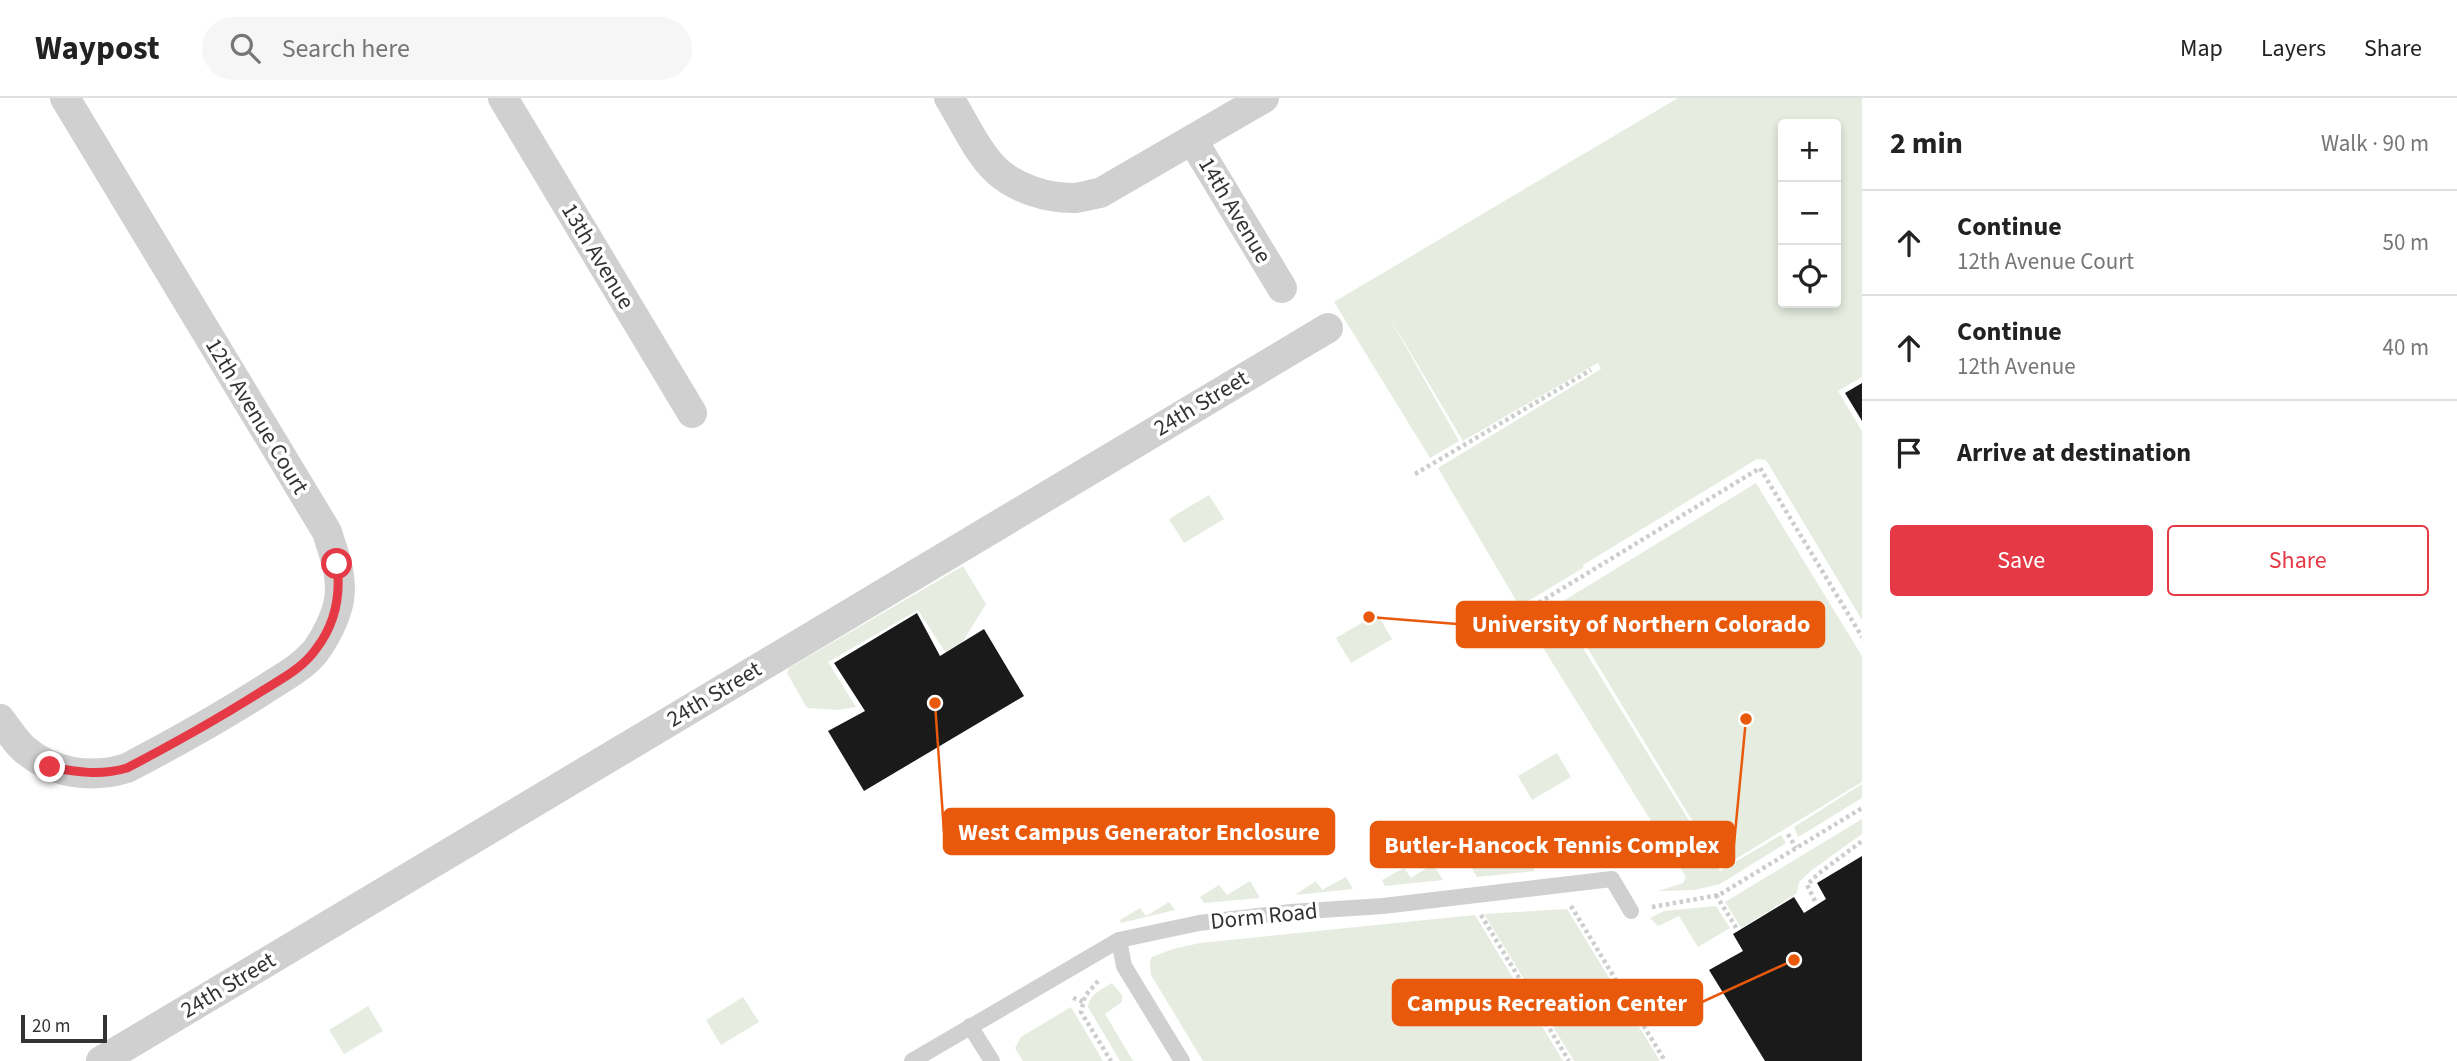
<!DOCTYPE html>
<meta charset="utf-8">
<style>
:root{--surface:#fff;--page:#f6f6f6;--text:#222;--muted:#767676;--line:#e0e0e0;--accent:#e63946}
body{margin:0;font-family:"Source Sans 3",sans-serif;background:var(--page);color:var(--text)}
.controls{position:absolute;right:21px;top:21px;display:grid;overflow:hidden;border-radius:7px;box-shadow:0 4px 10px #0003}
.controls button{width:63px;height:63px;display:grid;place-items:center;padding:0;border:0;border-bottom:2px solid var(--line);background:var(--surface);color:var(--text);font:35px sans-serif}
.scale{position:absolute;left:21px;bottom:18px;width:86px;box-sizing:border-box;padding-left:7px;border:4px solid #333;border-top:0;font-size:19px;line-height:24px;white-space:nowrap;color:#333;-webkit-text-stroke:5px #fff;paint-order:stroke}
.stop{position:absolute;width:21px;height:21px;margin:-16px;border:5px solid #e63946;border-radius:50%;background:#fff}
.stop.end{background:#e63946;border-color:#fff;box-shadow:0 2px 7px #0008}
.list{margin:0;padding:0;list-style:none}
h2{display:flex;justify-content:space-between;align-items:center;height:91px;margin:0;padding:0 28px;font-size:30px}
h2 small{font-size:23px;font-weight:400;color:var(--muted)}
.list li{display:grid;grid-template-columns:46px 1fr auto;gap:21px;align-items:center;box-sizing:border-box;height:105px;padding:0 28px;border-top:2px solid var(--line)}
.list b{display:block;font-size:26px;white-space:nowrap}
.list p{margin:0;font-size:23px;white-space:nowrap;color:var(--muted)}
.list em{font-size:23px;font-style:normal;color:var(--muted)}
.actions{display:flex;gap:14px;padding:21px 28px}
.actions a{flex:1;padding:16px 0;border:2px solid var(--accent);border-radius:7px;text-align:center;font-size:24px;color:var(--accent)}
.actions .main{background:var(--accent);color:#fff}
.icon{flex:none;width:38px;height:38px;fill:none;stroke:currentColor;stroke-width:2;stroke-linecap:round;stroke-linejoin:round}
.map{position:relative;flex:none;width:1862px;height:963px;overflow:hidden}
header{display:flex;align-items:center;gap:42px;box-sizing:border-box;height:98px;padding:0 35px;background:var(--surface);border-bottom:2px solid var(--line)}
header strong{font-size:33px}
nav{display:flex;gap:38px;margin-inline-start:auto;font-size:24px}
.search{width:490px;height:63px;background:var(--page);display:flex;align-items:center;gap:18px;box-sizing:border-box;padding:0 24px;border-radius:38px;color:var(--muted);font-size:26px}
main{display:flex}
aside{flex:1;background:var(--surface)}
.map>svg:first-child{display:block}
.green{fill:#e6ecdf;fill-rule:evenodd}
.building{fill:#1a1a1a}
.lines{fill:none;stroke-linecap:round;stroke-linejoin:round}
.path{stroke:#cdcdcd;stroke-width:4.5;stroke-dasharray:3.5 3.5;stroke-linecap:butt}
.service{stroke:#d0d0d0;stroke-width:16}
.minor{stroke:#d0d0d0;stroke-width:30}
.route{stroke:#e63946;stroke-width:9}
.labels{text-anchor:middle;dominant-baseline:central;stroke-width:7;stroke-linejoin:round;paint-order:stroke}
.street-label{font-size:23px;fill:#333;stroke:#fff}
.leader{fill:none;stroke:#e8590c;stroke-width:2.5}
.callout-dot{fill:#e8590c;stroke:#fff;stroke-width:2.5}
.callout{fill:#e8590c;stroke:#e8590c;stroke-width:2.5}
.callout-label{font-size:24px;text-anchor:middle;font-weight:bold;fill:#fff}
</style>
<header>
<strong>Waypost</strong>
<div class="search"><svg class="icon" aria-label="search" viewBox="0 0 24 24"><circle cx="10" cy="10" r="6"/><path d="M15 15l6 6"/></svg>Search here</div>
<nav><a>Map</a><a>Layers</a><a>Share</a></nav>
</header>
<main>
<div class="map">
<svg width="1862" height="963" viewBox="0 0 1862 963">
<rect width="100%" height="100%" fill="#fff"/>
<g class="green">
<path d="M1678,0H1862V279L1838,293L1862,333V522L1766,362L1757,361L1583,467V470L1523,506L1517,504L1438,370L1601,271L1598,265L1463,343L1385,212L1459,343L1430,360L1334,204ZM1836,26V205H1783V26Z"/>
<polygon points="1756,385 1862,558 1862,684 1721,770 1560,505"/>
<polygon points="1209,397 1224,421 1184,445 1169,421"/>
<polygon points="963,468 986,506 960,548 947,557 918,512 828,564 856,609 838,612 807,610 787,575 789,570"/>
<polygon points="1556,506 1720,773 1781,737 1786,745 1720,786 1695,792 1658,793 1683,785 1686,779 1527,524"/>
<polygon points="1377,516 1392,541 1351,565 1336,540"/>
<polygon points="1557,655 1571,679 1532,702 1518,678"/>
<polygon points="1862,686 1862,700 1798,739 1794,729"/>
<polygon points="1862,721 1862,736 1812,772 1799,784 1797,795 1741,830 1725,804"/>
<polygon points="1619,752 1623,758 1622,765 1568,769 1592,754 1598,764"/>
<polygon points="1523,753 1535,773 1477,779 1472,771 1495,758 1501,766"/>
<polygon points="1433,766 1443,782 1385,788 1382,782 1404,770 1411,780"/>
<polygon points="1346,779 1353,791 1295,797 1316,783 1322,792"/>
<polygon points="1250,783 1260,800 1204,805 1200,799 1219,787 1227,797"/>
<polygon points="1169,804 1175,812 1121,825 1120,822 1140,810 1146,818"/>
<polygon points="1716,808 1730,830 1698,849 1679,818 1658,828 1650,820 1664,813"/>
<polygon points="1567,811 1660,963 1574,963 1484,816"/>
<polygon points="1475,817 1563,963 1203,963 1151,877 1150,863 1152,859 1173,851 1200,845"/>
<path d="M1112,885L1122,897V904L1105,916L1133,963H1120L1088,909C1090,896 1101,892 1112,885Z"/>
<polygon points="743,899 759,924 721,947 706,922"/>
<polygon points="368,908 383,933 344,956 329,932"/>
<polygon points="1071,909 1103,963 1023,963 1015,950 1021,939"/>
</g>
<g class="building">
<polygon points="1862,285 1862,323 1845,295"/>
<polygon points="917,515 940,558 984,531 1024,598 864,693 828,633 865,613 834,565"/>
<polygon points="1862,758 1862,963 1765,963 1709,872 1743,853 1733,836 1794,799 1804,815 1826,801 1817,785"/>
</g>
<g class="lines">
<g class="path">
<polyline points="1415,376 1591,272"/>
<polyline points="1527,512 1760,370 1862,539"/>
<polyline points="1788,736 1796,750"/>
<polyline points="1716,797 1737,831"/>
<polyline points="1815,803 1807,787 1818,776 1862,743"/>
<polyline points="1571,808 1665,963"/>
<polyline points="1652,809 1719,797 1862,710"/>
<polyline points="1481,817 1569,963"/>
<polyline points="1098,883 1085,898 1081,914 1111,963"/>
<polyline points="1073,900 1084,904"/>
</g>
<g class="service">
<polyline points="1119,842 1124,868 1182,963"/>
<polyline points="970,928 992,963"/>
<polyline points="912,963 1119,842 1199,825 1291,814 1383,808 1612,781 1631,813"/>
</g>
<g class="minor">
<polyline points="503,0 692,315"/>
<path d="M949,0C963,22 978,56 997,73C1017,91 1047,100 1073,100C1082,100 1091,96 1100,95L1264,0"/>
<polyline points="1193,43 1282,190"/>
<path d="M0,621C8,631 15,643 24,651C53,676 92,681 127,670C173,646 218,621 262,593C280,581 300,571 314,555C325,541 336,519 339,502C343,478 334,457 327,434L65,0"/>
<polyline points="101,963 1328,230"/>
</g>
</g>
<g class="lines">
<path class="route" d="M50,669C77,674 100,678 127,670C173,646 218,621 262,593C281,581 303,570 316,551C336,525 341,497 337,466"/>
</g>
<g class="labels">
<g class="street-label">
<text transform="translate(1235 112) rotate(59)">14th Avenue</text>
<text transform="translate(598 158) rotate(59)">13th Avenue</text>
<text transform="translate(1201 305) rotate(-31)">24th Street</text>
<text transform="translate(257 318) rotate(59)">12th Avenue Court</text>
<text transform="translate(714 596) rotate(-31)">24th Street</text>
<text transform="translate(1264 818) rotate(-6)">Dorm Road</text>
<text transform="translate(228 887) rotate(-31)">24th Street</text>
</g>
</g>
<path class="leader" d="M1369 519L1457 526M935 605L944 734M1746 621L1734 746M1794 862L1702 904"/>
<g class="callout-dot">
<circle cx="1369" cy="519" r="7"/>
<circle cx="935" cy="605" r="7"/>
<circle cx="1746" cy="621" r="7"/>
<circle cx="1794" cy="862" r="7"/>
</g>
<g class="callout">
<rect x="1457" y="504" width="367" height="45" rx="7"/>
<rect x="944" y="711" width="390" height="45" rx="7"/>
<rect x="1371" y="724" width="363" height="45" rx="7"/>
<rect x="1393" y="882" width="309" height="45" rx="7"/>
</g>
<g class="callout-label">
<text x="1641" y="534">University of Northern Colorado</text>
<text x="1139" y="742">West Campus Generator Enclosure</text>
<text x="1552" y="755">Butler-Hancock Tennis Complex</text>
<text x="1547" y="913">Campus Recreation Center</text>
</g>
</svg>
<div class="controls">
<button>+</button>
<button>−</button>
<button><svg class="icon" aria-label="locate" viewBox="0 0 24 24"><circle cx="12" cy="12" r="6"/><path d="M12 2v4M12 18v4M2 12h4M18 12h4"/></svg></button>
</div>
<div class="scale">20 m</div>
<div class="stop" style="left:337px;top:466px"></div>
<div class="stop end" style="left:50px;top:669px"></div>
</div>
<aside>
<h2>2 min<small>Walk · 90 m</small></h2>
<ul class="list">
<li><svg class="icon" aria-label="ahead" viewBox="0 0 24 24"><path d="M12 20V5M6 11l6-6 6 6"/></svg><div><b>Continue</b><p>12th Avenue Court</p></div><em>50 m</em></li>
<li><svg class="icon" aria-label="ahead" viewBox="0 0 24 24"><path d="M12 20V5M6 11l6-6 6 6"/></svg><div><b>Continue</b><p>12th Avenue</p></div><em>40 m</em></li>
<li><svg class="icon" aria-label="arrive" viewBox="0 0 24 24"><path d="M6 21V4h12l-3 4 3 4H6"/></svg><div><b>Arrive at destination</b></div></li>
</ul>
<div class="actions"><a class="main">Save</a><a>Share</a></div>
</aside>
</main>
